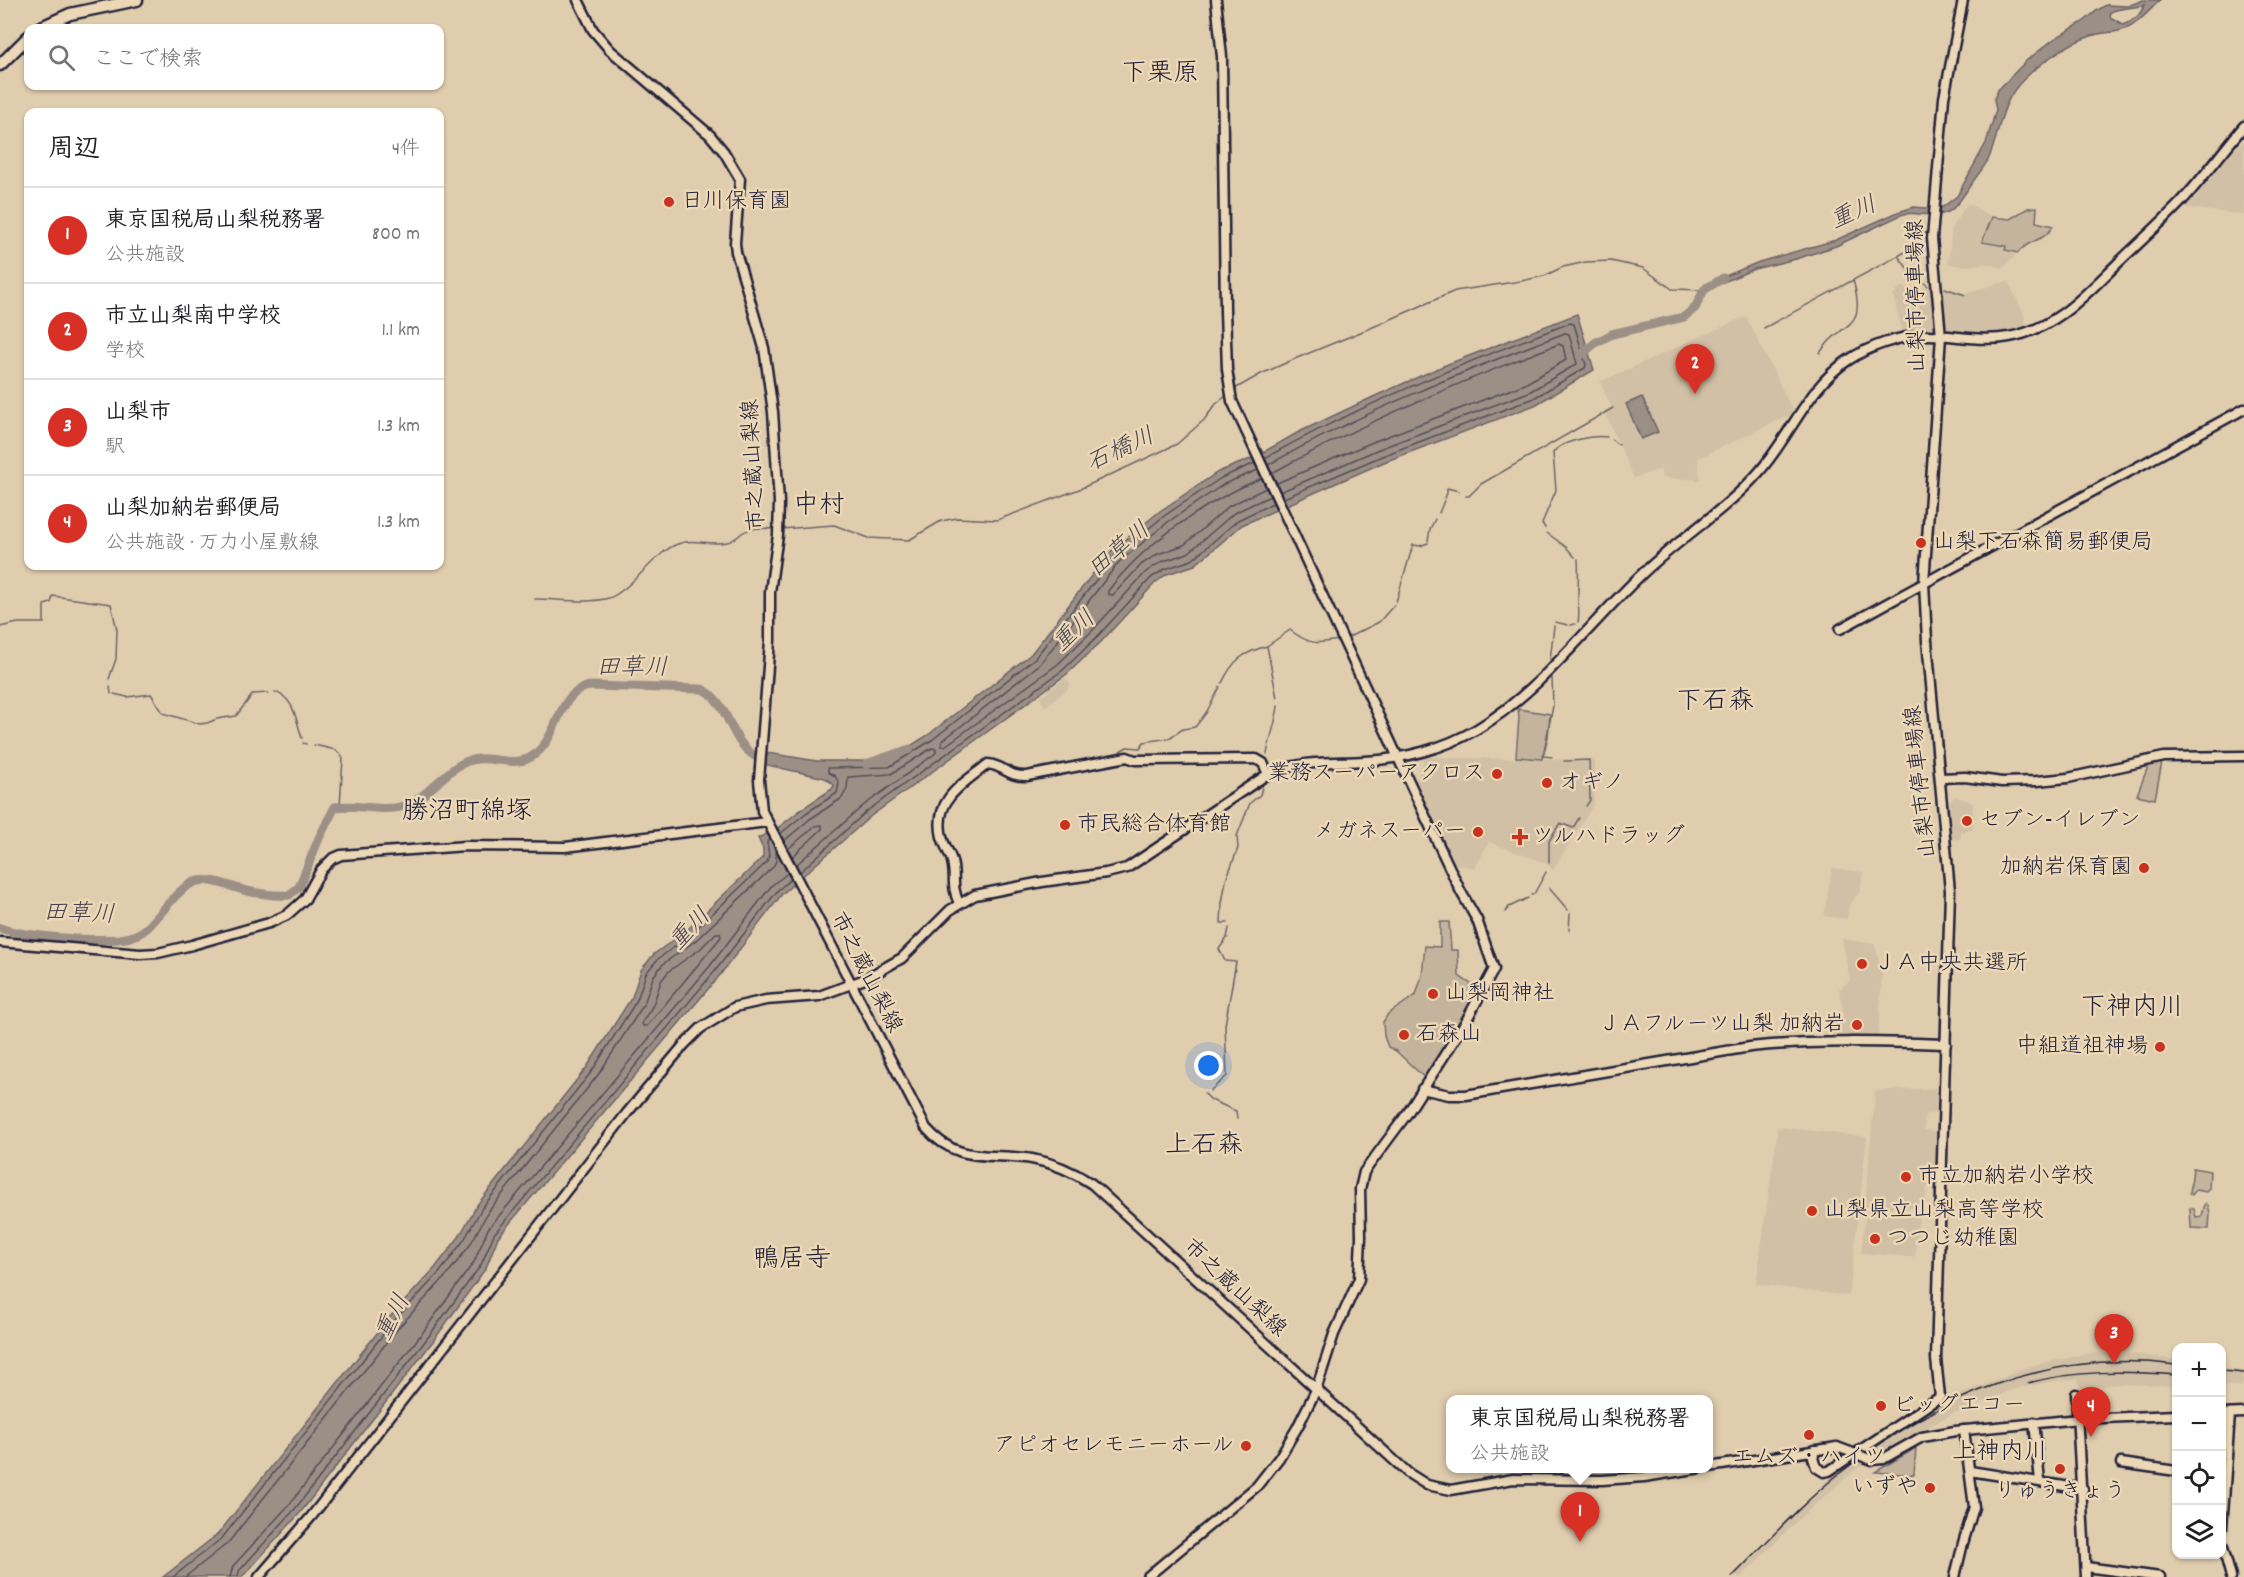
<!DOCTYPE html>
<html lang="ja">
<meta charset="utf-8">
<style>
:root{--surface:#fff;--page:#f6f6f6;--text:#202124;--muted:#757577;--line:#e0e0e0;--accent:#d93025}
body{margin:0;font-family:Dekko,"Klee One",sans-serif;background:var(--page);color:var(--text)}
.controls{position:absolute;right:18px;bottom:18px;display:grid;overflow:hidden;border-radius:12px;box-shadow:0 2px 4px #0004}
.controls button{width:54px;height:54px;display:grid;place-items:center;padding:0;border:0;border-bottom:2px solid var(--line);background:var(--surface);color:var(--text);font:30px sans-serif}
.you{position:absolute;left:1209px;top:1066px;width:21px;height:21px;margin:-15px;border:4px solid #fff;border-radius:50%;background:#1a73e8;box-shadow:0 0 0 9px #1a73e833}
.badge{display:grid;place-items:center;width:39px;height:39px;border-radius:50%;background:var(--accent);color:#fff;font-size:20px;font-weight:700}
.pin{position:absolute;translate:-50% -50px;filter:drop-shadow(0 2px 3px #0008)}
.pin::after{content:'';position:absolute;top:32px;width:21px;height:18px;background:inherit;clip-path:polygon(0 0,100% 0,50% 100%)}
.popup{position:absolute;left:1446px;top:1395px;width:267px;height:78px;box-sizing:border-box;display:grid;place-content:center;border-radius:12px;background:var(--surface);filter:drop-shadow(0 2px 4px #0005);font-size:20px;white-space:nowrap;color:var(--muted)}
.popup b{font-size:22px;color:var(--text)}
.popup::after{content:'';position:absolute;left:50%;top:100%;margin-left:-12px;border:12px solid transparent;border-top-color:var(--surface)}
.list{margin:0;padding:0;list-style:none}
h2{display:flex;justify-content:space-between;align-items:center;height:78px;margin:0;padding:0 24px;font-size:26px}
h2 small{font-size:20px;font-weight:400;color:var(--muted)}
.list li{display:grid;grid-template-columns:39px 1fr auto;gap:18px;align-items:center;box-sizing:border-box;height:96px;padding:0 24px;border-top:2px solid var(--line)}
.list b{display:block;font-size:22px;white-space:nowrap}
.list p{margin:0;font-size:20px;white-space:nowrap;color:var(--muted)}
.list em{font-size:20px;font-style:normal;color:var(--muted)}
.icon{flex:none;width:33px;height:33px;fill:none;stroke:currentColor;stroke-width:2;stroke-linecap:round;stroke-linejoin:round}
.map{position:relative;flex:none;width:2244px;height:1577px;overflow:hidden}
.search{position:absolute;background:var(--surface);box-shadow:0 2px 4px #0004;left:24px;top:24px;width:420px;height:66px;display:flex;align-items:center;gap:15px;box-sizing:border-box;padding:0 21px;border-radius:12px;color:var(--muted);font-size:22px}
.panel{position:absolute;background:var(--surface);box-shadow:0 2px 4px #0004;left:24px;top:108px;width:420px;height:462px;border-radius:12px}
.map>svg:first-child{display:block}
.built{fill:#d1c0a5}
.green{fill:#c4b49d;stroke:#736b6c;stroke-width:1.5}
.water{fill:#9c8f86;stroke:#6b6368;stroke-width:1.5;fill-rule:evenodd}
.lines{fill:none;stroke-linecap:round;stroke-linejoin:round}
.shore{stroke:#534e59;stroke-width:1.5}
.stream{stroke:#6b6368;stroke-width:1.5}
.river{stroke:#9c8f86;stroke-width:9}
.secondary-casing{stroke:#22223b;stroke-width:13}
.highway-casing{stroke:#22223b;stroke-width:15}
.secondary{stroke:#ecd8b6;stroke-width:8}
.highway{stroke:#ecd8b6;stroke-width:10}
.rail{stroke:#22223b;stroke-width:1.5}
.secondary-bridge-casing{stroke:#22223b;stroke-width:13;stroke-linecap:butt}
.secondary-bridge{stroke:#ecd8b6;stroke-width:8}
.poi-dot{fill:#c8321e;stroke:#ecd8b6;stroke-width:2}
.labels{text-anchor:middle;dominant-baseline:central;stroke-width:5;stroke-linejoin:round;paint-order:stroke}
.poi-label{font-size:22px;fill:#22223b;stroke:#ecd8b6;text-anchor:start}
.street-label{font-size:22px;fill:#22223b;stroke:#ecd8b6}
.water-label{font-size:24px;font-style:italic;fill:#474352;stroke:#ecd8b6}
.neighbourhood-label{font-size:24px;fill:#22223b;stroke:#ecd8b6}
.quarter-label{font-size:26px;fill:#22223b;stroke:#ecd8b6}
</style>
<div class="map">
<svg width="2244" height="1577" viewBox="0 0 2244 1577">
<rect width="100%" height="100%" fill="#e0cdae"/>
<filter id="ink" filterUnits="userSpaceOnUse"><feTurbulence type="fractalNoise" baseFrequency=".0167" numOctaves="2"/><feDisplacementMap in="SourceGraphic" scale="12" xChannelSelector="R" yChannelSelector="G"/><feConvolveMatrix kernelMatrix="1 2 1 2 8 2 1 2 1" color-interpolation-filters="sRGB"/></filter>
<g filter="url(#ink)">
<g class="built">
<polygon points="2244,141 2244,215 2188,208 2181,202 2225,149 2235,148"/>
<polygon points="1968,203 1992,217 1982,242 2006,246 2005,251 2018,253 2003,268 1989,264 1964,266 1948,264 1952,226"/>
<polygon points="2008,281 2023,312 2028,333 2008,337 1904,339 1893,296 1901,286 1920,296 1924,288 1943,288 1965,293"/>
<polygon points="1746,316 1795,415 1790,415 1698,458 1700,480 1662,478 1660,469 1634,478 1604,411 1611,407 1600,382"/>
<polygon points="1065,678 1070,683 1068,689 1045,707 1040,699 1042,696"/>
<polygon points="1425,757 1595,760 1594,804 1553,870 1545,863 1489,842 1475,868 1452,864 1416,782"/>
<polygon points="1955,796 1973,803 1973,829 1961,832 1961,839 1946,840 1943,809"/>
<polygon points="1832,868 1863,872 1860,892 1849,904 1847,919 1824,916"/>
<polygon points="1842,939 1875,944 1882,976 1878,1042 1831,1041 1831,1026 1844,1015 1839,989 1850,981"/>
<polygon points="1940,1088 1940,1113 1925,1114 1924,1130 1941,1132 1939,1187 1927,1187 1925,1209 1865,1206 1875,1091"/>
<polygon points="1778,1127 1867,1137 1849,1296 1756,1284"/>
<polygon points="1866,1211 1919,1215 1915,1256 1911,1257 1861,1253"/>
<polygon points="2092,1353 2133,1354 2176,1360 2176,1386 2121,1384 2079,1389 2078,1379 2055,1381 2014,1389 1960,1412 1953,1413 1857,1468 1801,1517 1741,1577 1730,1577 1836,1472 1883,1439 1926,1411 1946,1400 2034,1365"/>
<polygon points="2222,1367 2244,1371 2244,1382 2241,1386 2222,1386"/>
</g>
<g class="green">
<path d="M2037,207L2036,222L2053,226C2044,243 2029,238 2018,253L2005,250L2006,246L1982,242L1992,217L2010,219L2028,208Z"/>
<polygon points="1518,709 1550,714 1548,737 1542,759 1516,757 1519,717"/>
<polygon points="2162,762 2155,799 2137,795 2149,764"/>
<polygon points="1440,922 1449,922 1451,950 1458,950 1459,976 1481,991 1427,1080 1396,1051 1388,1047 1384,1036 1383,1022 1388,1014 1416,995 1422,975 1425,946 1440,947"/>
<polygon points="2193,1168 2210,1171 2209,1189 2206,1192 2196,1190 2192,1195 2190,1193"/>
<polygon points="2205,1204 2208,1205 2210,1214 2209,1229 2191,1228 2190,1208 2194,1209 2196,1217 2202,1216"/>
<polygon points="1916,1448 1914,1475 1875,1472"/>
</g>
<g class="water">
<path d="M2143,0H2160C2152,8 2143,18 2133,25C2124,32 2109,32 2098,34C2071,41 2044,60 2024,79C2000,102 2001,129 1989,158C1983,170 1973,180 1966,192C1961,199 1956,208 1948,212C1933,219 1918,211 1903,214L1836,246L1796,259L1754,269L1719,284L1704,285L1759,262L1836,240L1898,212L1914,207L1940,209L1957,196L1986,143L1996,110L1994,99L1998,90L2026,61L2054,39L2083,22L2096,11L2106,5L2128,6ZM2145,5L2138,16L2124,25L2110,17L2111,12C2116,8 2136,8 2145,5Z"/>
<polygon points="1577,314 1594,370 1535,405 1384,462 1242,525 1195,565 1167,574 1155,583 1101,642 1067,674 871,816 782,894 720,975 498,1237 486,1268 434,1340 300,1513 247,1572 241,1577 163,1577 218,1534 389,1318 435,1268 459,1237 477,1205 587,1067 632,997 641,970 654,954 686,931 763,857 763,849 758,838 775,830 803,808 832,789 834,785 825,778 767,765 768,753 817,761 887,761 928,735 1031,654 1109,553 1160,511 1218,472 1253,458 1297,433 1373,397 1443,366"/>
<polygon points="1642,397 1658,432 1641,439 1626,404"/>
</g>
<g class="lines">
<g class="shore">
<path d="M1265,458C1362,404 1466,362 1570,323L1574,324L1586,365L1585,368L1532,399L1382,456L1284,498"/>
<path d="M1268,465C1363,412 1464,371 1565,333L1569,334L1577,364L1529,392L1379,449L1280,492"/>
<polyline points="1258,470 1224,484 1168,522 1119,562 1040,664 942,741 941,746 945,746 1058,664 1091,632 1146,572 1161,562 1188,553 1234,513 1270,496"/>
<path d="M1272,473C1364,422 1461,381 1559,344L1563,346L1566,360L1525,384L1375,441L1277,483"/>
<path d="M1262,478C1207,501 1144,543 1108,591V594L1113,595L1142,564L1158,554L1184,545L1229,506L1266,488"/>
<polyline points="780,834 806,813 837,793 839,783 835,776 828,772 828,768 889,767 932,740 1035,658 1114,557 1164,516 1221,478 1255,463"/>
<polyline points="784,841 810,819 842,798 847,789 848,777 891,774 932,748 936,749 936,753 863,806 796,865"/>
<polyline points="788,849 815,826 822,825 822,829 792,857"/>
<polyline points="800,872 867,811 1063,670 1096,638 1151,578 1165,569 1192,560 1238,520 1273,503"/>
<polygon points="716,933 720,933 721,937 647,1026 643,1026 642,1023 653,1005 661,981 669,971 700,949"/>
<polyline points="173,1577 222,1538 393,1322 440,1272 464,1240 482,1208 592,1071 637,1000 646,973 658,959 690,935 767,862 769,856 767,842 770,839"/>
<polyline points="185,1577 228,1543 399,1327 446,1276 470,1245 488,1212 598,1075 644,1004 653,977 663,964 695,941 773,867 776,861 776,851"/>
<polyline points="230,1577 233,1566 289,1505 423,1332 474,1262 488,1229 710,966 772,885 788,873"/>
<polyline points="238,1577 239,1571 295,1509 429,1336 481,1265 494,1234 715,971 778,890 791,879"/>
</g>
<g class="stream">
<polyline points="1899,257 1910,272 1928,286"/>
<polyline points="1945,288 1965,295"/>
<polyline points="1764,328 1909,250 1929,229"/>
<path d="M1820,353C1841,319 1868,333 1853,280"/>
<polyline points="1233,390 1261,374 1297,358 1373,327 1455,291 1521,281 1544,276 1563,267 1586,262 1611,261 1643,268 1672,289 1704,290"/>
<polyline points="1612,440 1619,445"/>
<polyline points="1466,496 1469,496 1481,484 1613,408"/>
<polyline points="1439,513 1447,493 1447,488 1459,491"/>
<path d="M1545,528L1542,523L1556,490L1553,453C1560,441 1594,435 1607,437"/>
<polyline points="781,529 834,525 869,538 909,540 941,521 957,518 997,520 1082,488 1177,444 1204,420 1216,404 1227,395"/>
<polyline points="1547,533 1566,547 1575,557"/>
<polyline points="1428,541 1430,529 1435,519"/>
<path d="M1578,559C1579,572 1578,585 1578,598C1578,606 1580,613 1578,622"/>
<path d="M535,599C558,599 586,604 609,598C625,593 650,562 665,551C689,533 703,547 727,542C734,541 737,537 742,533C751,527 763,528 774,529"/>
<polyline points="1396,602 1413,545 1420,546 1428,543"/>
<polyline points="1555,622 1568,625"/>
<polyline points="1571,625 1575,624"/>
<polyline points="0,627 18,623 44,623 44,605 51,603 53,596 111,604 117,630 116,659 109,679"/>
<polyline points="1347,638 1379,622 1394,605"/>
<polyline points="1550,660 1554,626"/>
<polyline points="1550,673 1552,677 1553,706 1543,756 1552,757"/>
<path d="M1222,683C1233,660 1242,653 1267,646"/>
<polyline points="110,687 111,694"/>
<path d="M275,692C295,698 296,721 302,738"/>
<polyline points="114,694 127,697 151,694 163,713 200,724 207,723 217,719 236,716 253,694 268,693"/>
<path d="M1277,698L1267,646L1290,630C1310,645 1316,644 1339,640"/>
<polyline points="303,743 306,744"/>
<polyline points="314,745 336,750 343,758 340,806"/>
<polyline points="1120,751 1127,747 1140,748 1144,742 1169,738 1183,729 1195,727 1206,713 1220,687"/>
<path d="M1267,754C1270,737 1276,722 1278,706"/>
<polyline points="1564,761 1589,760 1590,800 1586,806"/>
<polyline points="1549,862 1549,841 1560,823 1573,828 1579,818"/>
<polyline points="1549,888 1568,910"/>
<polyline points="1531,895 1534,894 1546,872"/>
<polyline points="1506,912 1509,907 1528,898"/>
<polyline points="1228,923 1221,923 1222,903 1226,880 1238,848 1237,836 1250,803 1260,795 1263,783"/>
<polyline points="1569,930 1570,914"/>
<polyline points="1210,1091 1227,1076 1225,1025 1236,962 1225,961 1219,949 1227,938 1229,928"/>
<polyline points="1204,1093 1211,1100 1236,1111 1237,1119"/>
</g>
<g class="river">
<polyline points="1580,356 1595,343 1612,334 1684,317 1695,308 1704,290 1723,278"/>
<polyline points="866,764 910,749"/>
<path d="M0,928C25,937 91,941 119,939C129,938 141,934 148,927C162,914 179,885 198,881C213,878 233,888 247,891C260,894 275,896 289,895L299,887L319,838L335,807C358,803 381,813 404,806C428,798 444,770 468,761C490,753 515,770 534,755C560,736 556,694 589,686L702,689C729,701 729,741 755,756C762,760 771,761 779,762"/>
</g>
<defs>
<g id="secondary">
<path d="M578,0L593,30L610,50L710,135L724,152L740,179L735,243L736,252L764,348L773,412L779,502L778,535L770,592V641L759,780L762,811L926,1128C958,1165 990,1152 1032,1159C1054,1163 1074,1172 1092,1184L1408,1473L1427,1485L1451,1490L1513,1479L1602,1480L1644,1477L1701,1468"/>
<polyline points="1840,629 2244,409"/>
<polyline points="1940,778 1965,777 2002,782 2037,781 2068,778 2164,757 2244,756"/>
<path d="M959,903C950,885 957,875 951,858C948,851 944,844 942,837C933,799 963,784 988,764C1005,766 1007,777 1027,776L1127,757L1135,760L1256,759L1263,763L1268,774C1301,760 1329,763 1365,761C1403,759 1444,749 1477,729C1541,691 1589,624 1643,573C1680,538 1726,510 1759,472C1790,437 1808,387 1847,361C1869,346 1901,335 1928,335C1956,335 1981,342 2009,337C2056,329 2086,294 2119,262C2140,242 2161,223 2181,202C2203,178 2223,151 2244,126"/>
<polyline points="0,942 140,954 158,953 192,945 269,923 287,915 305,899 321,870 332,859 341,855 466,846 565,847 767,822"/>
<path d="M1422,1089L1449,1095H1466L1750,1047C1816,1040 1880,1042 1946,1044"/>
<polyline points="2076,1394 2086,1577"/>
<polyline points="2222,1414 2244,1413"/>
<polyline points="2034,1422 2040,1481"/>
<polyline points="1815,1450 1813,1458 1816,1467 1824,1472 1829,1471 1940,1397 1936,1359 1950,891 1927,641 1924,583 1941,336 1932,238 1944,98 1963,0"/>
<polyline points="1883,1459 1922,1437 1955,1431 2079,1419 2176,1415"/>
<polyline points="2121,1463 2176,1471"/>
<polyline points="1709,1467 1837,1447"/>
<polyline points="1970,1471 2083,1489"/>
<polyline points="2222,1528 2230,1414"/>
<polyline points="2222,1544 2231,1577"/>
<polyline points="2086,1567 2160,1577"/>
<polyline points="259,1577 311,1517 627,1113 684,1045 701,1028 735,1007 766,1000 819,996 865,979 902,958 950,910 975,895 1042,882 1106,873 1127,868 1268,774"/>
<polyline points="1147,1577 1257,1486 1279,1458 1297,1428 1316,1390 1334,1334 1359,1279 1361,1237 1360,1189 1364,1172 1407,1114 1465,1023 1494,969 1477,920 1461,892 1427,820 1232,401 1227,369 1225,311 1222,57 1216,0"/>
<polyline points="1955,1577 1963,1543 1974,1507 1964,1430"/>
</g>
<g id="highway">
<polyline points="39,28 70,14 137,0"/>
<polyline points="0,65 28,37"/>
</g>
</defs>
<use href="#secondary" class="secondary-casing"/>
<use href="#highway" class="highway-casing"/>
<use href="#secondary" class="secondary"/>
<use href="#highway" class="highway"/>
<g class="rail">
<polyline points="2222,1371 2244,1373"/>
<path d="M2028,1383C2077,1370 2126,1371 2176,1375"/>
<path d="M1732,1577C1767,1542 1801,1504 1840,1473C1937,1396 2052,1348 2176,1365"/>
</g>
<defs>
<polyline id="secondary-bridge" points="1837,1447 1872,1460 1883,1459"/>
</defs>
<use href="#secondary-bridge" class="secondary-bridge-casing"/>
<use href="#secondary-bridge" class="secondary-bridge"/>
</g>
</g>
<g class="poi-dot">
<circle cx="669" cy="202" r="6"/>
<circle cx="1921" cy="543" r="6"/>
<circle cx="1497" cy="774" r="6"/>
<circle cx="1547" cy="783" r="6"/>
<circle cx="1967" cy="821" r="6"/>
<circle cx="1065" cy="825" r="6"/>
<circle cx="1478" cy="832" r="6"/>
<path d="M1517 828h6v6h6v6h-6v6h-6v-6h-6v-6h6z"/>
<circle cx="2144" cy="868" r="6"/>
<circle cx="1862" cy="964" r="6"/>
<circle cx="1433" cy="994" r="6"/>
<circle cx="1857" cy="1025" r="6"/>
<circle cx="1404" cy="1035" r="6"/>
<circle cx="2160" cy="1047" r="6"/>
<circle cx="1906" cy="1177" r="6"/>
<circle cx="1812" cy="1211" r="6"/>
<circle cx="1875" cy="1239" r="6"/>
<circle cx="1881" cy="1406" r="6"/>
<circle cx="1809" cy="1435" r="6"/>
<circle cx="1246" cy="1446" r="6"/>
<circle cx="2060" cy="1469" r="6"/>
<circle cx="1930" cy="1488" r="6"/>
</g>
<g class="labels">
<g class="poi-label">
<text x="681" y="202">日川保育園</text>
<text x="1933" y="543">山梨下石森簡易郵便局</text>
<text x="1485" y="774" text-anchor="end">業務スーパーアクロス</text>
<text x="1559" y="783">オギノ</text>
<text x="1979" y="821">セブン-イレブン</text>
<text x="1077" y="825">市民総合体育館</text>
<text x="1466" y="832" text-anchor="end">メガネスーパー</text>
<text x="1532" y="837">ツルハドラッグ</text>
<text x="2132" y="868" text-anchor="end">加納岩保育園</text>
<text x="1874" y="964">ＪＡ中央共選所</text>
<text x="1445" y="994">山梨岡神社</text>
<text x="1845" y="1025" text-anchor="end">ＪＡフルーツ山梨 加納岩</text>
<text x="1416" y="1035">石森山</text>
<text x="2148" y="1047" text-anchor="end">中組道祖神場</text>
<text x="1918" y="1177">市立加納岩小学校</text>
<text x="1824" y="1211">山梨県立山梨高等学校</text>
<text x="1887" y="1239">つつじ幼稚園</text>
<text x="1893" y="1406">ビッグエコー</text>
<text x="1234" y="1446" text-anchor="end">アピオセレモニーホール</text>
<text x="1809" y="1458" text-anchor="middle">エムズ・ハイツ</text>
<text x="1918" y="1488" text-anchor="end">いずや</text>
<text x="2060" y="1492" text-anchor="middle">りゅうきょう</text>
</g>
<g class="street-label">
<text transform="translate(1918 296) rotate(-91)">山梨市停車場線</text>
<text transform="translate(755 465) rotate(-93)">市之蔵山梨線</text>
<text transform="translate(1922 782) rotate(-96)">山梨市停車場線</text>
<text transform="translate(865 973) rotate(63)">市之蔵山梨線</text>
<text transform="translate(1234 1289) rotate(43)">市之蔵山梨線</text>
</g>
<g class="water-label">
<text transform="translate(1854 214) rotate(-23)">重川</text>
<text transform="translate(1121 451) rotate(-25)">石橋川</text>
<text transform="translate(1120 551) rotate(-40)">田草川</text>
<text transform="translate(1075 632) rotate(-43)">重川</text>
<text x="632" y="669">田草川</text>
<text transform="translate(79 915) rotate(2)">田草川</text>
<text transform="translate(691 930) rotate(-46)">重川</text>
<text transform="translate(394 1318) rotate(-63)">重川</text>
</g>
<g class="neighbourhood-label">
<text x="2000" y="1453">上神内川</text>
</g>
<g class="quarter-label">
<text x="1160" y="74">下栗原</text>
<text x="819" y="506">中村</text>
<text x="1715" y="702">下石森</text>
<text x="467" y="812">勝沼町綿塚</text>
<text x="2132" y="1008">下神内川</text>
<text x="1204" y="1146">上石森</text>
<text x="792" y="1260">鴨居寺</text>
</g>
</g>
</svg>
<div class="controls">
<button>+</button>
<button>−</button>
<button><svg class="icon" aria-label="locate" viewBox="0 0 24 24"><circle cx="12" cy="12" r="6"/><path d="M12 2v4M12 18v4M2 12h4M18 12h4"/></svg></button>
<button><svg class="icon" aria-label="layers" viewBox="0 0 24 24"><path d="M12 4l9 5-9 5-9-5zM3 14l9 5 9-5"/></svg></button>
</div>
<div class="you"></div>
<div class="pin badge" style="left:1580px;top:1542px">1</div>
<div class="popup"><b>東京国税局山梨税務署</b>公共施設</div>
<div class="pin badge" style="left:1695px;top:394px">2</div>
<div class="pin badge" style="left:2114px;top:1364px">3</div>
<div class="pin badge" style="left:2091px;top:1437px">4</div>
<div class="search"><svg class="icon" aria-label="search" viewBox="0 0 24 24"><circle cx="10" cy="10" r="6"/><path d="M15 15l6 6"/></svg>ここで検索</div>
<section class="panel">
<h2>周辺<small>4件</small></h2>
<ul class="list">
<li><span class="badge">1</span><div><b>東京国税局山梨税務署</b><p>公共施設</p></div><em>800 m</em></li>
<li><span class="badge">2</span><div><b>市立山梨南中学校</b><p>学校</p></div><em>1.1 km</em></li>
<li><span class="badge">3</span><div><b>山梨市</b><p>駅</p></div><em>1.3 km</em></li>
<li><span class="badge">4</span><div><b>山梨加納岩郵便局</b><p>公共施設 · 万力小屋敷線</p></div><em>1.3 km</em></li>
</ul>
</section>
</div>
